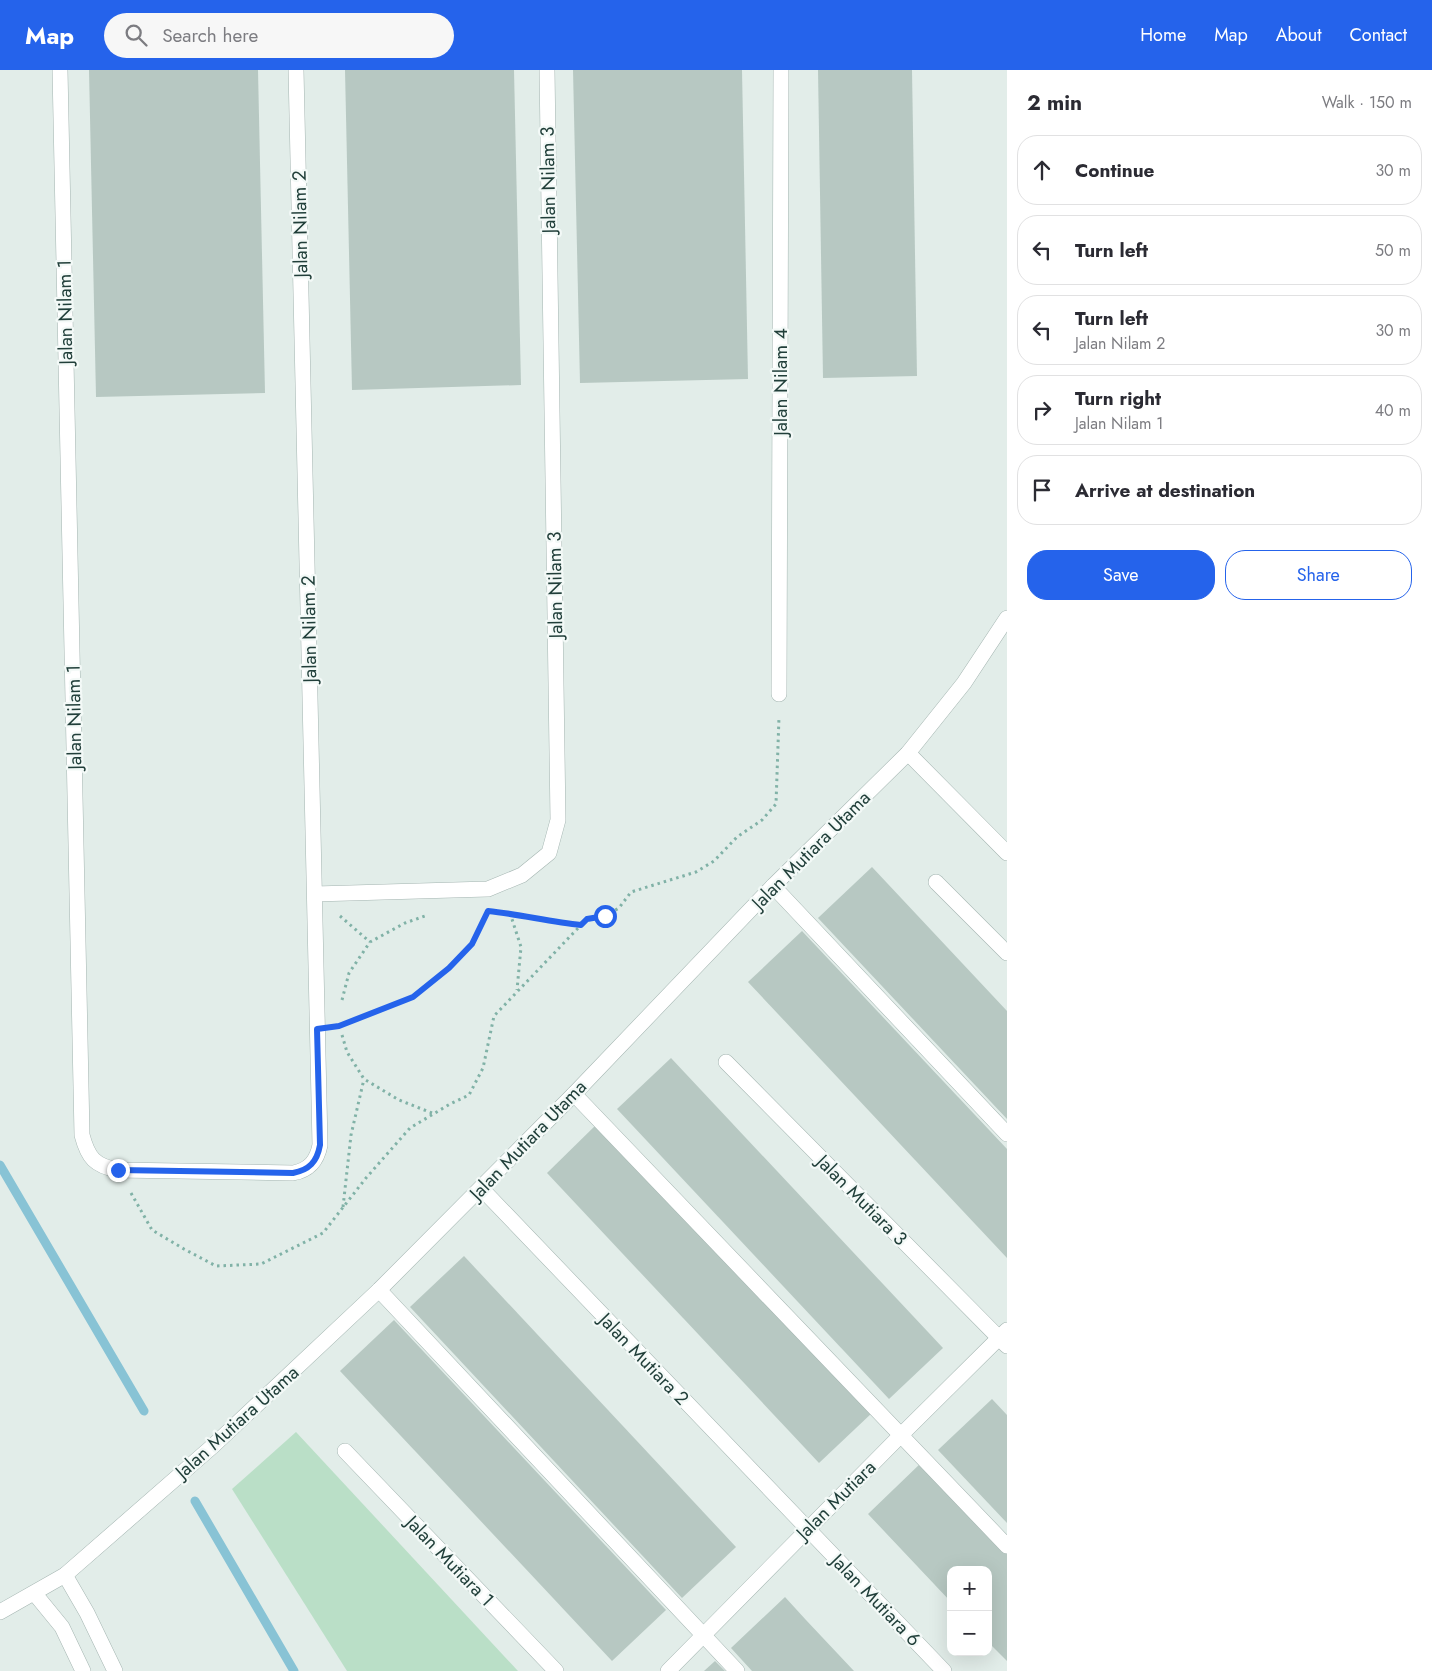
<!DOCTYPE html>
<meta charset="utf-8">
<style>
:root{--surface:#fff;--page:#f7f7f7;--text:#2b2b33;--muted:#7c7c81;--line:#e1e1e2;--accent:#2563eb}
body{margin:0;font-family:Jost,sans-serif;background:var(--page);color:var(--text)}
.controls{position:absolute;right:15px;bottom:15px;display:grid;overflow:hidden;border-radius:10px;box-shadow:0 5px 20px #0002}
.controls button{width:45px;height:45px;display:grid;place-items:center;padding:0;border:0;border-bottom:1px solid var(--line);background:var(--surface);color:var(--text);font:25px sans-serif}
.stop{position:absolute;width:15px;height:15px;margin:-11px;border:4px solid #2563eb;border-radius:50%;background:#fff}
.stop.end{background:#2563eb;border-color:#fff;box-shadow:0 1px 5px #0008}
.list{margin:0;padding:0;list-style:none}
h2{display:flex;justify-content:space-between;align-items:center;height:65px;margin:0;padding:0 20px;font-size:21px}
h2 small{font-size:16px;font-weight:400;color:var(--muted)}
.list li{display:grid;grid-template-columns:32px 1fr auto;gap:15px;align-items:center;box-sizing:border-box;height:70px;margin:0 10px 10px;padding:0 10px;border:1px solid var(--line);border-radius:20px}
.list b{display:block;font-size:19px;white-space:nowrap}
.list p{margin:0;font-size:16px;white-space:nowrap;color:var(--muted)}
.list em{font-size:16px;font-style:normal;color:var(--muted)}
.actions{display:flex;gap:10px;padding:15px 20px}
.actions a{flex:1;padding:11px 0;border:1px solid var(--accent);border-radius:20px;text-align:center;font-size:18px;color:var(--accent)}
.actions .main{background:var(--accent);color:#fff}
.icon{flex:none;width:28px;height:28px;fill:none;stroke:currentColor;stroke-width:2;stroke-linecap:round;stroke-linejoin:round}
.map{position:relative;flex:none;width:1007px;height:1601px;overflow:hidden}
header{display:flex;align-items:center;gap:30px;box-sizing:border-box;height:70px;padding:0 25px;background:var(--accent);color:#fff}
header strong{font-size:24px}
nav{display:flex;gap:28px;margin-inline-start:auto;font-size:18px}
.search{width:350px;height:45px;background:var(--page);display:flex;align-items:center;gap:12px;box-sizing:border-box;padding:0 18px;border-radius:28px;color:var(--muted);font-size:19px}
main{display:flex}
aside{flex:1;background:var(--surface)}
.map>svg:first-child{display:block}
.green{fill:#badfc7}
.lines{fill:none;stroke-linecap:round;stroke-linejoin:round}
.stream{stroke:#88c3d5;stroke-width:9}
.building{fill:#b7c8c2}
.minor-casing{stroke:#a4b5b1;stroke-width:16}
.path{stroke:#81b2a7;stroke-width:3;stroke-dasharray:2.5 4;stroke-linecap:butt}
.minor{stroke:#fff;stroke-width:15}
.route{stroke:#2563eb;stroke-width:6}
.labels{text-anchor:middle;dominant-baseline:central;stroke-width:4.5;stroke-linejoin:round;paint-order:stroke}
.street-label{font-size:19px;fill:#213f3a;stroke:#f3f9f7}
</style>
<header>
<strong>Map</strong>
<div class="search"><svg class="icon" aria-label="search" viewBox="0 0 24 24"><circle cx="10" cy="10" r="6"/><path d="M15 15l6 6"/></svg>Search here</div>
<nav><a>Home</a><a>Map</a><a>About</a><a>Contact</a></nav>
</header>
<main>
<div class="map">
<svg width="1007" height="1601" viewBox="0 0 1007 1601">
<rect width="100%" height="100%" fill="#e2ede9"/>
<polygon class="green" points="296,1362 518,1601 347,1601 232,1419"/>
<g class="lines">
<g class="stream">
<polyline points="0,1095 144,1341"/>
<polyline points="195,1431 294,1601"/>
</g>
</g>
<g class="building">
<polygon points="89,0 258,0 265,323 96,327"/>
<polygon points="345,0 514,0 521,315 352,320"/>
<polygon points="573,0 742,0 748,309 580,313"/>
<polygon points="818,0 912,0 917,306 823,308"/>
<polygon points="872,797 1007,941 1007,1049 818,848"/>
<polygon points="802,861 1007,1079 1007,1188 748,912"/>
<polygon points="671,988 943,1278 889,1329 617,1039"/>
<polygon points="600,1051 873,1342 819,1393 547,1103"/>
<polygon points="464,1186 736,1477 682,1528 410,1237"/>
<polygon points="394,1250 666,1540 612,1591 340,1301"/>
<polygon points="992,1329 1007,1345 1007,1453 938,1380"/>
<polygon points="922,1392 1007,1483 1007,1591 988,1572 988,1500 951,1500 951,1532 868,1444"/>
<polygon points="785,1527 806,1550 854,1601 752,1601 731,1578"/>
<polygon points="715,1591 725,1601 704,1601"/>
</g>
<g class="lines">
<defs>
<g id="minor">
<path d="M60,0L82,1065C88,1088 95,1096 118,1100L293,1103C309,1100 317,1091 320,1075L296,0"/>
<polyline points="779,624 781,0"/>
<polyline points="908,683 1007,783"/>
<polyline points="936,812 1007,883"/>
<polyline points="773,816 1007,1064"/>
<polyline points="315,824 488,819 522,805 549,783 558,750 547,0"/>
<polyline points="726,992 1007,1276"/>
<polyline points="574,1024 1007,1476"/>
<polyline points="481,1118 944,1601"/>
<polyline points="379,1220 737,1601"/>
<polyline points="345,1381 556,1601"/>
<polyline points="65,1505 87,1543 115,1601"/>
<polyline points="35,1524 62,1557 83,1601"/>
<polyline points="0,1542 65,1505 214,1375 379,1220 574,1024 773,816 908,683 964,613 1007,548"/>
<polyline points="668,1601 901,1365 1007,1260"/>
</g>
</defs>
<use href="#minor" class="minor-casing"/>
<g class="path">
<path d="M495,842C524,845 552,853 581,855"/>
<polyline points="510,843 521,877 517,920"/>
<polyline points="340,846 370,872"/>
<polyline points="342,930 349,903 370,872 405,853 425,846"/>
<polyline points="340,955 413,927 449,898 472,874 488,842"/>
<polyline points="342,965 347,982 364,1009 399,1030 432,1043"/>
<polyline points="131,1123 152,1160 184,1179 216,1196 261,1194 323,1163 366,1108 410,1058 450,1034 469,1025 483,998 494,946 581,855 587,849 605,846 619,838 631,822 696,802 714,791 737,767 762,750 776,734 779,647"/>
<polyline points="343,1137 351,1065 364,1009"/>
</g>
<use href="#minor" class="minor"/>
</g>
<g class="lines">
<path class="route" d="M118,1100L293,1103C309,1100 317,1092 320,1075L317,959L339,956L413,927L449,898L472,874L488,841C519,844 550,852 581,855L587,849L605,846"/>
</g>
<g class="labels">
<g class="street-label">
<text transform="translate(548 110) rotate(-91)">Jalan Nilam 3</text>
<text transform="translate(300 154) rotate(-91)">Jalan Nilam 2</text>
<text transform="translate(65 242) rotate(-91)">Jalan Nilam 1</text>
<text transform="translate(780 312) rotate(-90)">Jalan Nilam 4</text>
<text transform="translate(555 515) rotate(-91)">Jalan Nilam 3</text>
<text transform="translate(309 559) rotate(-91)">Jalan Nilam 2</text>
<text transform="translate(74 647) rotate(-91)">Jalan Nilam 1</text>
<text transform="translate(811 780) rotate(-45)">Jalan Mutiara Utama</text>
<text transform="translate(528 1070) rotate(-46)">Jalan Mutiara Utama</text>
<text transform="translate(862 1130) rotate(45)">Jalan Mutiara 3</text>
<text transform="translate(644 1289) rotate(46)">Jalan Mutiara 2</text>
<text transform="translate(237 1352) rotate(-42)">Jalan Mutiara Utama</text>
<text transform="translate(836 1430) rotate(-45)">Jalan Mutiara</text>
<text transform="translate(450 1491) rotate(46)">Jalan Mutiara 1</text>
<text transform="translate(876 1530) rotate(46)">Jalan Mutiara 6</text>
</g>
</g>
</svg>
<div class="controls">
<button>+</button>
<button>−</button>
</div>
<div class="stop" style="left:605px;top:846px"></div>
<div class="stop end" style="left:118px;top:1100px"></div>
</div>
<aside>
<h2>2 min<small>Walk · 150 m</small></h2>
<ul class="list">
<li><svg class="icon" aria-label="ahead" viewBox="0 0 24 24"><path d="M12 20V5M6 11l6-6 6 6"/></svg><div><b>Continue</b></div><em>30 m</em></li>
<li><svg class="icon" aria-label="left" viewBox="0 0 24 24"><path d="M17 20v-9H6M10 6l-5 5 5 5"/></svg><div><b>Turn left</b></div><em>50 m</em></li>
<li><svg class="icon" aria-label="left" viewBox="0 0 24 24"><path d="M17 20v-9H6M10 6l-5 5 5 5"/></svg><div><b>Turn left</b><p>Jalan Nilam 2</p></div><em>30 m</em></li>
<li><svg class="icon" aria-label="right" viewBox="0 0 24 24"><path d="M7 20v-9h11M14 6l5 5-5 5"/></svg><div><b>Turn right</b><p>Jalan Nilam 1</p></div><em>40 m</em></li>
<li><svg class="icon" aria-label="arrive" viewBox="0 0 24 24"><path d="M6 21V4h12l-3 4 3 4H6"/></svg><div><b>Arrive at destination</b></div></li>
</ul>
<div class="actions"><a class="main">Save</a><a>Share</a></div>
</aside>
</main>
